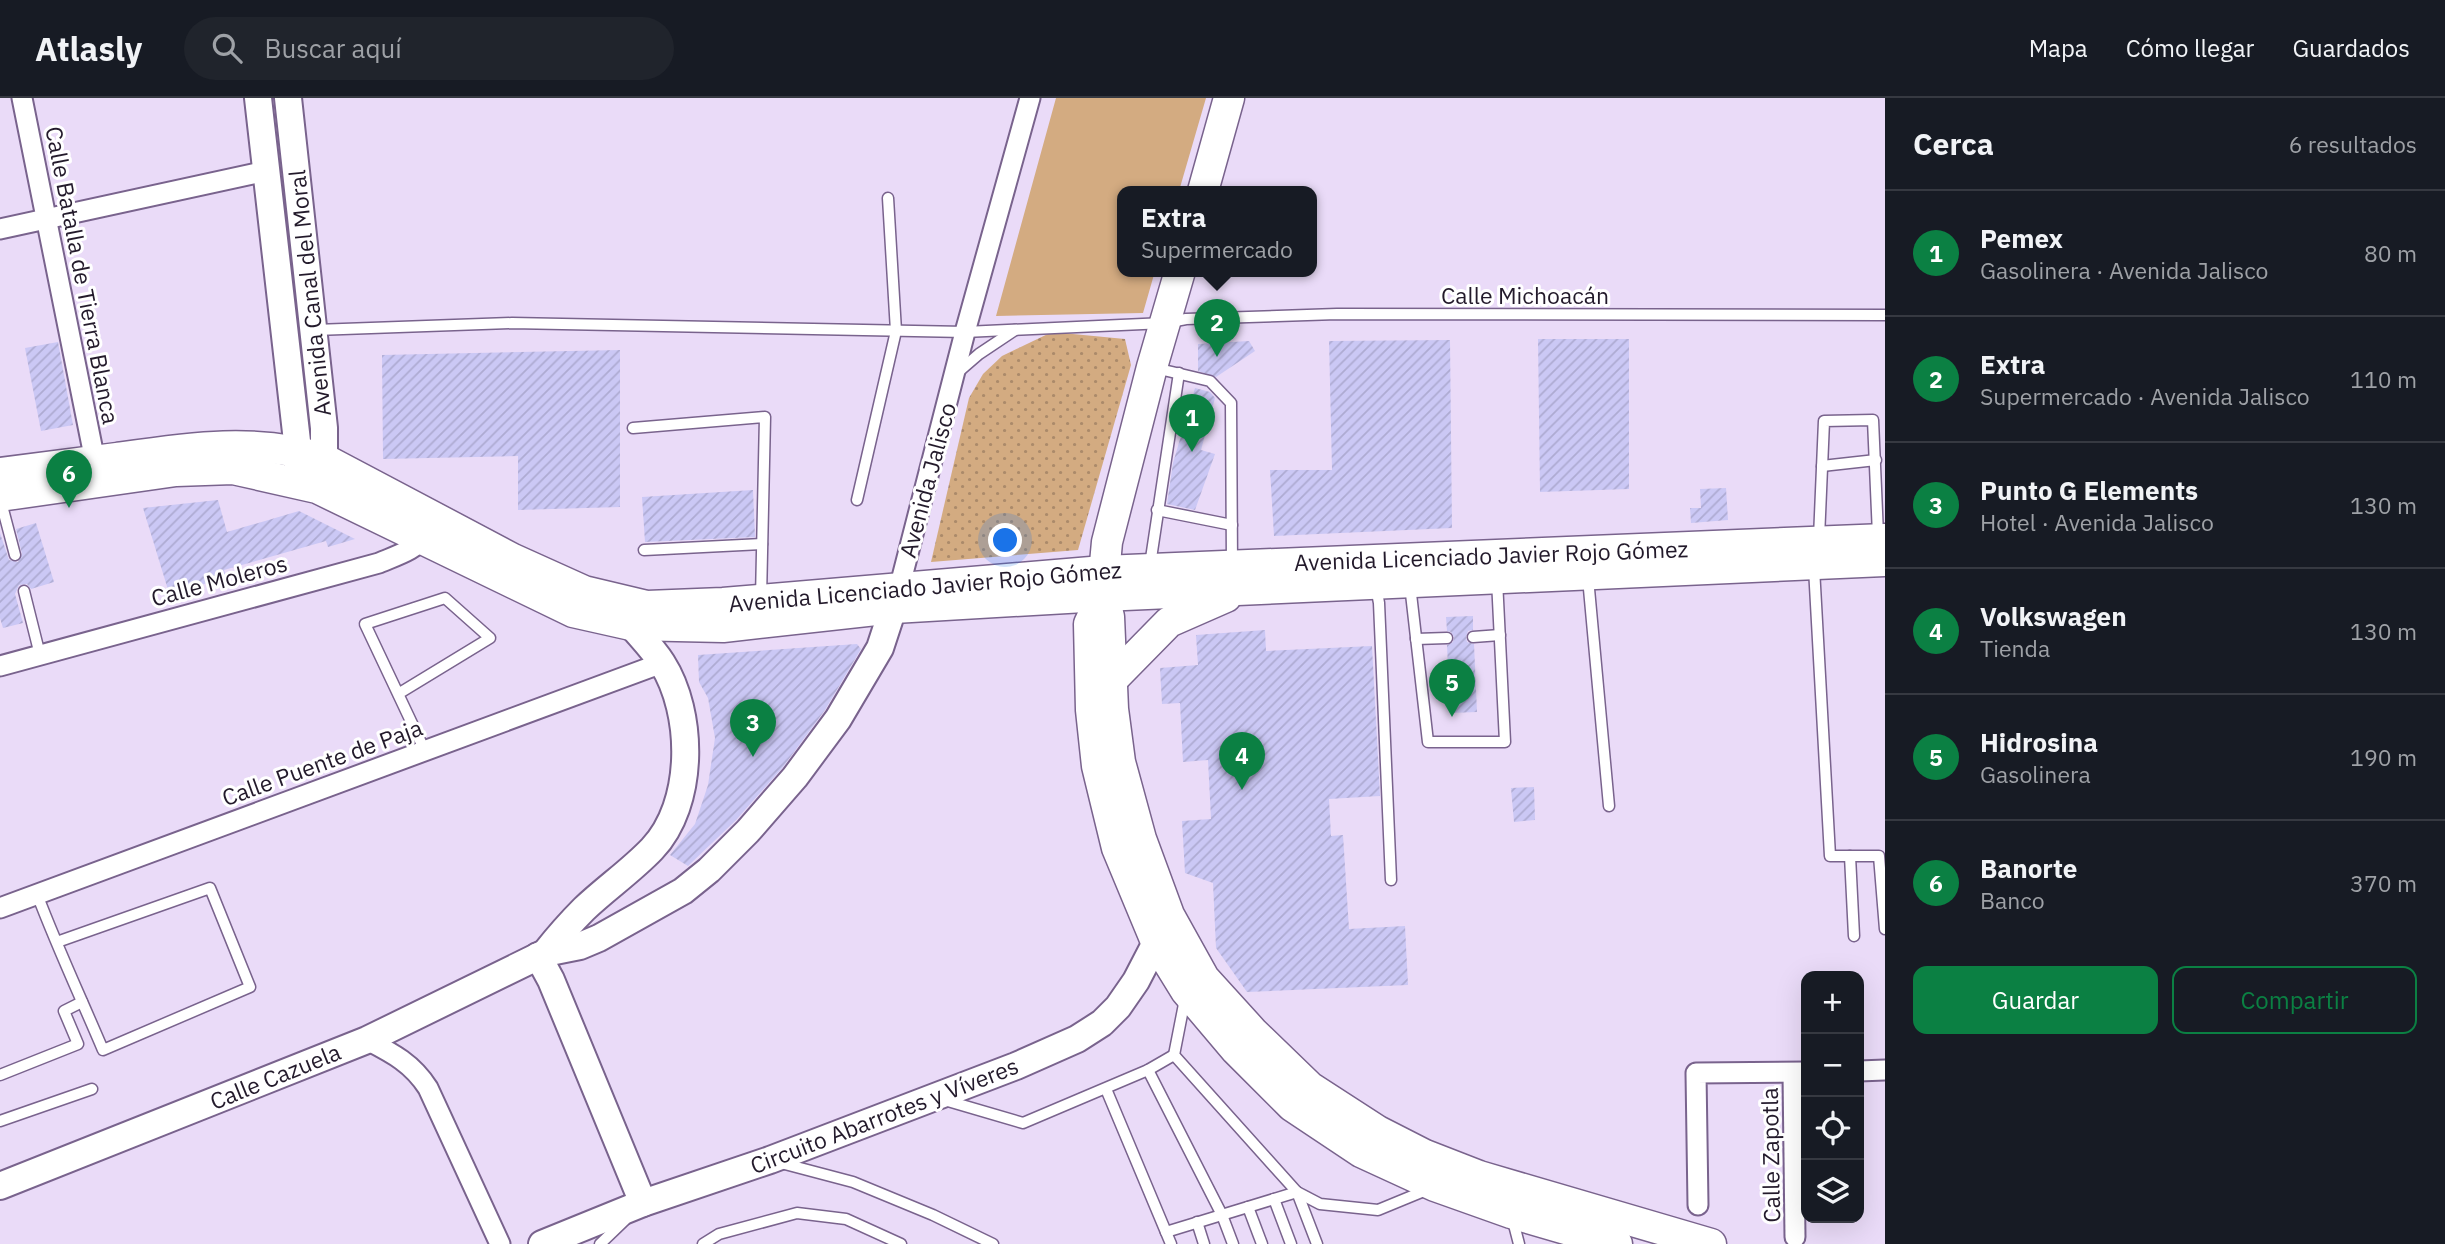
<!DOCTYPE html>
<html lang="es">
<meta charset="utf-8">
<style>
:root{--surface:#171b24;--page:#20242c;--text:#f1f3f6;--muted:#9ea1a6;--line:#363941;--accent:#0b8043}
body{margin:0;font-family:"IBM Plex Sans",sans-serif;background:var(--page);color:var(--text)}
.controls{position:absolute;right:21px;bottom:21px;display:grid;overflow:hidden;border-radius:14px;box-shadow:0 7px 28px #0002}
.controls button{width:63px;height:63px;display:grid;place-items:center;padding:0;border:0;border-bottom:2px solid var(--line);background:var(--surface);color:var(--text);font:35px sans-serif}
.you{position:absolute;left:1006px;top:443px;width:24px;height:24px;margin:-18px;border:5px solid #fff;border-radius:50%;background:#1a73e8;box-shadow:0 0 0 10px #1a73e833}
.badge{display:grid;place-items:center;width:46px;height:46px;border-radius:50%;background:var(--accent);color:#fff;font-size:23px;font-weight:700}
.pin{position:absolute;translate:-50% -58px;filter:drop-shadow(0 2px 4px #0008)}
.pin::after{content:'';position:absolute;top:37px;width:24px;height:21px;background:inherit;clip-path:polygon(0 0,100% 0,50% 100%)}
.popup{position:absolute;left:1117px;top:88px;width:200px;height:91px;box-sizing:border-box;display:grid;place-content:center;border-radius:14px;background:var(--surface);filter:drop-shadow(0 2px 5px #0005);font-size:23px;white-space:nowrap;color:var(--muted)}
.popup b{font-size:26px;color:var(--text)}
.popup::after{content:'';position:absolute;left:50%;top:100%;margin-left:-14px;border:14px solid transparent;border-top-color:var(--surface)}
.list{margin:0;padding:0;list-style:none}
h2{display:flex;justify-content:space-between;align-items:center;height:91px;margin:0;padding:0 28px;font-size:30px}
h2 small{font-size:23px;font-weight:400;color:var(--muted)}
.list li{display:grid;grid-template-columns:46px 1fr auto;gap:21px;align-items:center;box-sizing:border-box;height:126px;padding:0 28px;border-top:2px solid var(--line)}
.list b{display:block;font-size:26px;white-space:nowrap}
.list p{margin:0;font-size:23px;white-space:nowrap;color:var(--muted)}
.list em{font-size:23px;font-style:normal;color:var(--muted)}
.actions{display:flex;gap:14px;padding:21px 28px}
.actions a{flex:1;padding:16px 0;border:2px solid var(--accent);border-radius:14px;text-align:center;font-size:24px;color:var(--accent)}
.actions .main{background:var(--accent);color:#fff}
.icon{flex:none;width:38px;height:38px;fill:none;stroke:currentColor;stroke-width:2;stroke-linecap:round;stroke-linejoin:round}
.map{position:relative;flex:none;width:1885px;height:1146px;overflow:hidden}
header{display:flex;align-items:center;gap:42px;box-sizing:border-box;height:98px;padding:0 35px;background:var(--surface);border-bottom:2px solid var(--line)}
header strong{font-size:33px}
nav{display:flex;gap:38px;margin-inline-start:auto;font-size:24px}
.search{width:490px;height:63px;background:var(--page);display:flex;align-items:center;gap:18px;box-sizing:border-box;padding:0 24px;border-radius:38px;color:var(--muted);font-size:26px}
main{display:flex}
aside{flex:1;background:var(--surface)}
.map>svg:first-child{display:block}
.grass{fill:#d3ab81}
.park{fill:url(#park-dots)}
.building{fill:url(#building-hatch)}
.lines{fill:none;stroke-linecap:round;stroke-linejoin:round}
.lane-casing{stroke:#79638d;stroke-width:13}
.street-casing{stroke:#79638d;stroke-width:23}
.secondary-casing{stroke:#79638d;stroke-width:30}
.primary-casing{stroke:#79638d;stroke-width:33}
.lane{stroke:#fff;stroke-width:10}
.street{stroke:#fff;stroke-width:19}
.secondary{stroke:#fff;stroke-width:26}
.primary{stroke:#fff;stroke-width:30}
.labels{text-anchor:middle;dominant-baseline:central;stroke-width:6;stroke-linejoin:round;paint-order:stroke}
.street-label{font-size:23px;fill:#231a2b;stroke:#fff}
</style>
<header>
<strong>Atlasly</strong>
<div class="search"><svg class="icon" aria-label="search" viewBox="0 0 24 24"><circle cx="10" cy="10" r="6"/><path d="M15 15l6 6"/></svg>Buscar aquí</div>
<nav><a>Mapa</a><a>Cómo llegar</a><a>Guardados</a></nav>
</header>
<main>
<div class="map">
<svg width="1885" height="1146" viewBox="0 0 1885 1146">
<defs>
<pattern id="park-dots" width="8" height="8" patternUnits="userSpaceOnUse" patternTransform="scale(1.75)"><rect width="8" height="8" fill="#d3ab81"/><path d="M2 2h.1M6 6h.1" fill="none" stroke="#ab8a6a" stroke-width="1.8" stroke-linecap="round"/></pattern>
<pattern id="building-hatch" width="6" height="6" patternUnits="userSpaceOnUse" patternTransform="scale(1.75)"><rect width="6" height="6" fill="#cbc8f5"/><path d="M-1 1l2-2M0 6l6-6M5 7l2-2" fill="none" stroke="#aeabd2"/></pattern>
</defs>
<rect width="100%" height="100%" fill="#eadbf8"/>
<polygon class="grass" points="1056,0 1206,0 1179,93 1122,93 1122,173 1155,173 1143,215 996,218"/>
<polygon class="park" points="1052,234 1125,241 1131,267 1078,452 931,464 969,300 983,276 1002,258"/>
<g class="building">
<polygon points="1538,241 1629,241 1629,391 1540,394"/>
<polygon points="1450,242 1452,430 1274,438 1270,372 1332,372 1329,243"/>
<polygon points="1249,243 1255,253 1216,279 1198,273 1198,246"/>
<polygon points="58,244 73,327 41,333 25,250"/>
<polygon points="620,252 620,409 518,412 518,358 383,361 382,257"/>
<polygon points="1195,290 1210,294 1215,300 1201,352 1215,356 1195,412 1167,406 1173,365"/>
<polygon points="1726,390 1728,422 1691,425 1690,410 1701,410 1700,391"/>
<polygon points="753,392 755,439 645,444 642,399"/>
<polygon points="218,402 227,434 299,413 355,441 328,449 326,443 224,472 227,480 169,495 143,410"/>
<polygon points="36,425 54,484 31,491 27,486 19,487 15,496 23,525 3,530 0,520 0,435 9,462 18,464 22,456 16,431"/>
<polygon points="1473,518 1473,532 1468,533 1466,539 1467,544 1474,546 1477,614 1450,615 1447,547 1453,544 1454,539 1451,534 1447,533 1446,519"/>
<polygon points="1265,532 1266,553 1372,548 1380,698 1329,701 1331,738 1343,737 1349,831 1405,828 1408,887 1247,894 1216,850 1213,785 1185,775 1182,723 1211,721 1208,662 1183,664 1180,605 1162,606 1160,570 1198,567 1196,537"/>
<polygon points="857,546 861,551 825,612 783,669 736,722 688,768 670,757 695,726 708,687 715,640 708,600 699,584 698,557"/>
<polygon points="1534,689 1535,722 1514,724 1511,690"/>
</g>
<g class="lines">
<defs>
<g id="lane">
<polyline points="315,232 512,225 965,234 1165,225 1186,221 1337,216 1885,217"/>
<polyline points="1155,270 1210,283 1231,305 1232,466"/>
<polyline points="957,275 979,256 1015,232"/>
<polyline points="633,330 765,319 761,500"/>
<polyline points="1822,368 1876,362"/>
<polyline points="0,400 15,457"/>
<polyline points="857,402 896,233 888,100"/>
<polyline points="1157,412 1232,427"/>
<polyline points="1819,440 1824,323 1873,322 1878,437"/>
<polyline points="644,452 762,446"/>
<polyline points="1150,467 1179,275"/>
<polyline points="1814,470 1830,758 1879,758 1885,831"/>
<polyline points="1588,480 1609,708"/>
<polyline points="1410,487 1428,644 1505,644 1497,482"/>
<polyline points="1376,489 1379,505 1391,782"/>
<polyline points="24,493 40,557"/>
<polyline points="1473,539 1500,537"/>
<polyline points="1416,541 1447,540"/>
<polyline points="398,596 490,540 445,500 365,526 425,653"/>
<polyline points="1850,758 1854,838"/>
<path d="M37,796C57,849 81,900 103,952L250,889L210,790L57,844"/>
<polyline points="1185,901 1174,957 1297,1094 1317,1146"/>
<polyline points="1148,972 1222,1117 1233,1146"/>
<polyline points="0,977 78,946 64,913 82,904"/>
<polyline points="1106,991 1171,1146"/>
<polyline points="941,1001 1023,1025 1148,972 1174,957"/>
<polyline points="0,1023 92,991"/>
<polyline points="781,1065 853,1084 933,1117 993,1146"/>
<polyline points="1274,1101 1291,1146"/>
<polyline points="1248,1109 1262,1146"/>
<polyline points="1512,1119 1519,1146"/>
<polyline points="1197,1124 1204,1146"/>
<polyline points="1166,1134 1297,1094 1320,1106 1378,1112 1429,1091"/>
<polyline points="600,1146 625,1122"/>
<polyline points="703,1146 719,1136 797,1115 846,1121 901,1146"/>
</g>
<g id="street">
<polyline points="22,0 95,363"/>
<polyline points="0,131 266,73"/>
<polyline points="899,491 965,234 1030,0"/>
<path d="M0,568L379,465C395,458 417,452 427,436"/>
<polyline points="0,810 662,565"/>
<path d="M367,942C392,955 412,965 428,990L500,1146"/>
<polyline points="1859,973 1885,972"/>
<polyline points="1793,975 1795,1139"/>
<polyline points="1698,1107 1696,975 1806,974"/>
</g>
<g id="secondary">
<polyline points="258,0 298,352 298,374"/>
<polyline points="288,0 324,330 324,361 319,381"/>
<path d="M545,855C557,840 570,825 584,811C606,790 631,773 652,751C695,706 694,615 662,565C653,551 641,539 631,527"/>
<polyline points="538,858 551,882 643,1105"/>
<polyline points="0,1088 367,942 545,855 580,848 599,840 683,793 709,772 748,733 795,679 838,621 880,550 899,492"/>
<polyline points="542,1146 643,1105 770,1062 1016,968 1077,941 1102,925 1118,909 1136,883 1163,831"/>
</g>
<g id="primary">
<polyline points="1203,93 1229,0"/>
<polyline points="1180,173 1152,269 1107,444 1102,498 1089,526 1091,612 1097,668 1117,750 1157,846 1186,893 1236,952 1292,1008 1361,1054 1435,1088 1511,1115 1617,1146"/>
<path d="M0,375C39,370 78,365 117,360C186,350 257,339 324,361L513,461L584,493L647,508L723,505L1103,473L1885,441"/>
<polyline points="0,398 176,373 233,371 317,390 573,514 631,527 723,529 894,510 1102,498 1885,463"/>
<polyline points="1107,511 1109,519 1113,611 1120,664 1141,741 1169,817 1204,880 1253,934 1310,989 1378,1033 1425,1057 1479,1078 1711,1146"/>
<polyline points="1112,582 1169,524 1226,499"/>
</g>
</defs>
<use href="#lane" class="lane-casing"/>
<use href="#street" class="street-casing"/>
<use href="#secondary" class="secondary-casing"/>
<use href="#primary" class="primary-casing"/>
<use href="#lane" class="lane"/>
<use href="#street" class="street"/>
<use href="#secondary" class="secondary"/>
<use href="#primary" class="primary"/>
</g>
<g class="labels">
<g class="street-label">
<text transform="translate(83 177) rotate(79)">Calle Batalla de Tierra Blanca</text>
<text transform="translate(309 195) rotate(-96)">Avenida Canal del Moral</text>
<text x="1525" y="197">Calle Michoacán</text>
<text transform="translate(927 382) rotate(-75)">Avenida Jalisco</text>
<text transform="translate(1491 457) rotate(-2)">Avenida Licenciado Javier Rojo Gómez</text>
<text transform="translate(219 482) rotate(-15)">Calle Moleros</text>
<text transform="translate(925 488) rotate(-5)">Avenida Licenciado Javier Rojo Gómez</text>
<text transform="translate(322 664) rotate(-20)">Calle Puente de Paja</text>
<text transform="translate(275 978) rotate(-22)">Calle Cazuela</text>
<text transform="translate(884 1017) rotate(-21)">Circuito Abarrotes y Víveres</text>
<text transform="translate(1770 1057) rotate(-91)">Calle Zapotla</text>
</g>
</g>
</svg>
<div class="controls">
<button>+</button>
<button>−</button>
<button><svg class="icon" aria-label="locate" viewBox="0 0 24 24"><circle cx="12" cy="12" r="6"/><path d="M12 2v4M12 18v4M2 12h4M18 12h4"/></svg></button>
<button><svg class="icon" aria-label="layers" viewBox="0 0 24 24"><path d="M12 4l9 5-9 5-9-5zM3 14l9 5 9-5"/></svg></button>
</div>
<div class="you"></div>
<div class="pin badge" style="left:1192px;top:354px">1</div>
<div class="pin badge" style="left:1217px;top:259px">2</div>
<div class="popup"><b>Extra</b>Supermercado</div>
<div class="pin badge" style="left:753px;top:659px">3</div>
<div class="pin badge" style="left:1242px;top:692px">4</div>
<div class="pin badge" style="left:1452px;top:619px">5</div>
<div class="pin badge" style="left:69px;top:410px">6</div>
</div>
<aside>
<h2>Cerca<small>6 resultados</small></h2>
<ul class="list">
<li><span class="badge">1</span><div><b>Pemex</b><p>Gasolinera · Avenida Jalisco</p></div><em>80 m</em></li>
<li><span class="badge">2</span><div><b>Extra</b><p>Supermercado · Avenida Jalisco</p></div><em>110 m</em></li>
<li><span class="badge">3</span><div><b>Punto G Elements</b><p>Hotel · Avenida Jalisco</p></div><em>130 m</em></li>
<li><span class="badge">4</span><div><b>Volkswagen</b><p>Tienda</p></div><em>130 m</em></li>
<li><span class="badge">5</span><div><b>Hidrosina</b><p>Gasolinera</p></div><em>190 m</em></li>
<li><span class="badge">6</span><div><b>Banorte</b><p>Banco</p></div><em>370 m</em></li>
</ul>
<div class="actions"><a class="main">Guardar</a><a>Compartir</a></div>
</aside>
</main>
